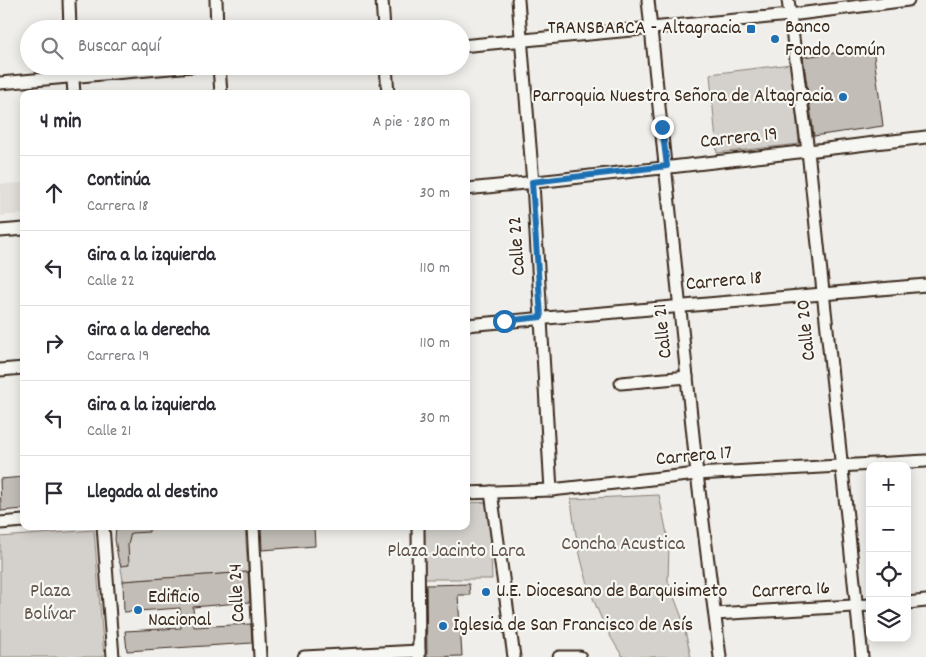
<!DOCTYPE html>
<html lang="es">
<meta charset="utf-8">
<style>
:root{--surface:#fff;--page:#f7f7f7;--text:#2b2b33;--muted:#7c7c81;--line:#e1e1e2}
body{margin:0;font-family:Dekko,sans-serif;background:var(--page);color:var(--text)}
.controls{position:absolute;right:15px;bottom:15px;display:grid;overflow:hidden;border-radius:10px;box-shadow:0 2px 12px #0003}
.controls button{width:45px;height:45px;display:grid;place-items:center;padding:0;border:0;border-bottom:1px solid var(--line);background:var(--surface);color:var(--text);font:25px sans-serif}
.stop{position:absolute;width:15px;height:15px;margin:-11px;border:4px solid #1f6fb2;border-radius:50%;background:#fff}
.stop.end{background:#1f6fb2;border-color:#fff;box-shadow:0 1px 5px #0008}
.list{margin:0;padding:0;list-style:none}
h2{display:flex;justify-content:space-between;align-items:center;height:65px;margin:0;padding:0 20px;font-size:21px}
h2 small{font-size:16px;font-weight:400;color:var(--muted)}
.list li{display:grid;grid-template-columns:32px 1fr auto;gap:15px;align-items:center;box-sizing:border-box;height:75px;padding:0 20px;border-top:1px solid var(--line)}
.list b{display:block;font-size:19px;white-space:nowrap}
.list p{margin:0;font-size:16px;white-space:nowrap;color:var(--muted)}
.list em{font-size:16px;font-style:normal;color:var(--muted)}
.icon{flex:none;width:28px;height:28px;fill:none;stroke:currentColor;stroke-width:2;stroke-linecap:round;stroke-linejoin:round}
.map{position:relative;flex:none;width:926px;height:657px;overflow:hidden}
.search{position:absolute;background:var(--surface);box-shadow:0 2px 12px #0003;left:20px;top:20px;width:450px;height:55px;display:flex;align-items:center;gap:12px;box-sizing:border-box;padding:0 18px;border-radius:28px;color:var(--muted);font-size:19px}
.panel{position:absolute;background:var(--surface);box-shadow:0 2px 12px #0003;left:20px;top:90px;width:450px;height:440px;border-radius:10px}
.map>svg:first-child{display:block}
.built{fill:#e2dfdb}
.green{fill:#d4d1cc;stroke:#887e75}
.building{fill:#c2bdb7;stroke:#3b2a1e}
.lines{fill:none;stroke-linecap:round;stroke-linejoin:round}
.minor-casing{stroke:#3b2a1e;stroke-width:15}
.minor{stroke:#f6f6f2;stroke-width:11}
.route{stroke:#1f6fb2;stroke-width:6}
.poi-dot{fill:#1f6fb2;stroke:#f6f6f2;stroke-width:2}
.labels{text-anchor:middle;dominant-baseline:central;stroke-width:4.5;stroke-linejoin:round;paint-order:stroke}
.poi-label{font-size:20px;fill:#3b2a1e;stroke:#f6f6f2;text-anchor:start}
.street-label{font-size:20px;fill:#3b2a1e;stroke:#f6f6f2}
.park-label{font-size:20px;fill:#61544a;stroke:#f6f6f2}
</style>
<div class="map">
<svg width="926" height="657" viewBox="0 0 926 657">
<rect width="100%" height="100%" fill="#efeeea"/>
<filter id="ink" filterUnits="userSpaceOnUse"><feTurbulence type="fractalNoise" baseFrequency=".02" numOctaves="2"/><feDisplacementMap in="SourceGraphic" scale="10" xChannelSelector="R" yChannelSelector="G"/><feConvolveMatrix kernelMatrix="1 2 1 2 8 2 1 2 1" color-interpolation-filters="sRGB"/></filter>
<g filter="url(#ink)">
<polygon class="built" points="24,183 24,214 0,216 0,184"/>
<g class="green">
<polygon points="791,64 799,144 717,153 710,74"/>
<path d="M659,495L669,544L668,581L682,618L691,657H623C591,609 577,556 571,499Z"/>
<polygon points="489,502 492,579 421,579 420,526 466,526 466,503"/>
<path d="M116,526H245L248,572L123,581C121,562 114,546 116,526Z"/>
<polygon points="94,530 104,657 0,657 0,537"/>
</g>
<g class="building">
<polygon points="873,48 883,126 814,136 803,57"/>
<polygon points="24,477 24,509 1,511 0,479"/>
<polygon points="116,526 149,526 149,532 131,533 128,545 129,565 121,566 118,558 115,539"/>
<polygon points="261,526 314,526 315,546 262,550"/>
<polygon points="248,572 250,602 193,607 194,627 251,624 252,643 127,651 125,631 181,628 180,608 124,612 123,581"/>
<polygon points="469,584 470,595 458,595 462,656 427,657 426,585"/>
</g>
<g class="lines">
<defs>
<g id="minor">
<polyline points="69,0 70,29"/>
<polyline points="216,0 217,29"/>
<polyline points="382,0 384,29"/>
<polyline points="518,0 533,183 551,490"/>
<polyline points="648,0 697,474 720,657"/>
<polyline points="788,0 808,151 862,657"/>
<polyline points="461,46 790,15 908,0"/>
<polyline points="72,66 74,94"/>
<polyline points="219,66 221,94"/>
<polyline points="386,66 388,94"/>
<polyline points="0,83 193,66"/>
<path d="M466,189C620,174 773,155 926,137"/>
<polyline points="0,231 24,229"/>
<polyline points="466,325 926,285"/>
<polyline points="0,370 24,368"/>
<polyline points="621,383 687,377"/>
<polyline points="491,492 514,657"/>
<polyline points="466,493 551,490 697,474 926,461"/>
<polyline points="0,523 24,521"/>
<polyline points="103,526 113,657"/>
<polyline points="253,526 260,657"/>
<polyline points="418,526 419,657"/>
<polyline points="907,603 926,601"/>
<polyline points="715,614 870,605"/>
<polyline points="304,657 419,651"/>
<polyline points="559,657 580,657"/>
</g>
</defs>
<use href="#minor" class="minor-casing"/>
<use href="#minor" class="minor"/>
</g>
</g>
<g class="lines" filter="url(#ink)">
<polyline class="route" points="504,321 541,317 532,182 667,166 662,127"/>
</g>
<g class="poi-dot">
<rect x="746" y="24" width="10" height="10" rx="2.5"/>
<circle cx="775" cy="39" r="5"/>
<circle cx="843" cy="97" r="5"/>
<circle cx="486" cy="592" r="5"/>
<circle cx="138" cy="610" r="5"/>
<circle cx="443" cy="626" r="5"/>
</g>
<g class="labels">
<g class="poi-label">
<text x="785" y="28">Banco<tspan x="785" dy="23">Fondo Común</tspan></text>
<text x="741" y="29" text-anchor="end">TRANSBARCA - Altagracia</text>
<text x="833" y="97" text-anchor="end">Parroquia Nuestra Señora de Altagracia</text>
<text x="496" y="592">U.E. Diocesano de Barquisimeto</text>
<text x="148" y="598">Edificio<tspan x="148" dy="23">Nacional</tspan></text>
<text x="453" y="626">Iglesia de San Francisco de Asís</text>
</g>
<g class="street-label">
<text transform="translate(739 139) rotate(-6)">Carrera 19</text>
<text transform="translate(518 246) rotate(-94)">Calle 22</text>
<text transform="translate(724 282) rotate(-5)">Carrera 18</text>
<text transform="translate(807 330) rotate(-96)">Calle 20</text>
<text transform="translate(664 331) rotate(-96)">Calle 21</text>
<text transform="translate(694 457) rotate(-5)">Carrera 17</text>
<text transform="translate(791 591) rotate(-3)">Carrera 16</text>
<text transform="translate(238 593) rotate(-93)">Calle 24</text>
</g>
<g class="park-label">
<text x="623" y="545">Concha Acustica</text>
<text x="456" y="552">Plaza Jacinto Lara</text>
<text x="50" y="592">Plaza<tspan x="50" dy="23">Bolívar</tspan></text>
</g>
</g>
</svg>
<div class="controls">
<button>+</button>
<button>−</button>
<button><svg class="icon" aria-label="locate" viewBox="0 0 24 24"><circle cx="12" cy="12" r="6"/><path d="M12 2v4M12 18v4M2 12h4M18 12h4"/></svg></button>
<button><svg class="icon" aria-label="layers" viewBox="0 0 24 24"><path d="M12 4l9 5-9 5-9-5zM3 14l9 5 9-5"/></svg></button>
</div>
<div class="stop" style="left:504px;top:321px"></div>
<div class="stop end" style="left:662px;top:127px"></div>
<div class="search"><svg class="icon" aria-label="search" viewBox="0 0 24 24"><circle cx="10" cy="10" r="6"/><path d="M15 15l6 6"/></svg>Buscar aquí</div>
<section class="panel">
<h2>4 min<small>A pie · 280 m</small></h2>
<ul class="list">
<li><svg class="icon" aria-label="ahead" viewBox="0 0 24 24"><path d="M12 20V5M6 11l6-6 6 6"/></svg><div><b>Continúa</b><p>Carrera 18</p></div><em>30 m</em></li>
<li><svg class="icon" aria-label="left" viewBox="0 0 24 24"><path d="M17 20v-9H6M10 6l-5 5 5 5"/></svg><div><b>Gira a la izquierda</b><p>Calle 22</p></div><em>110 m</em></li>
<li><svg class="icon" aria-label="right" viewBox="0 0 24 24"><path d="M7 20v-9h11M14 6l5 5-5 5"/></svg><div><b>Gira a la derecha</b><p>Carrera 19</p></div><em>110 m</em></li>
<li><svg class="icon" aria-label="left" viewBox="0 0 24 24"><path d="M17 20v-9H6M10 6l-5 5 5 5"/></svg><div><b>Gira a la izquierda</b><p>Calle 21</p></div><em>30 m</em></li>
<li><svg class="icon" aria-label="arrive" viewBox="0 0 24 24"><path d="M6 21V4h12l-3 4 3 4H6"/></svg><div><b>Llegada al destino</b></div></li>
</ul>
</section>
</div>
